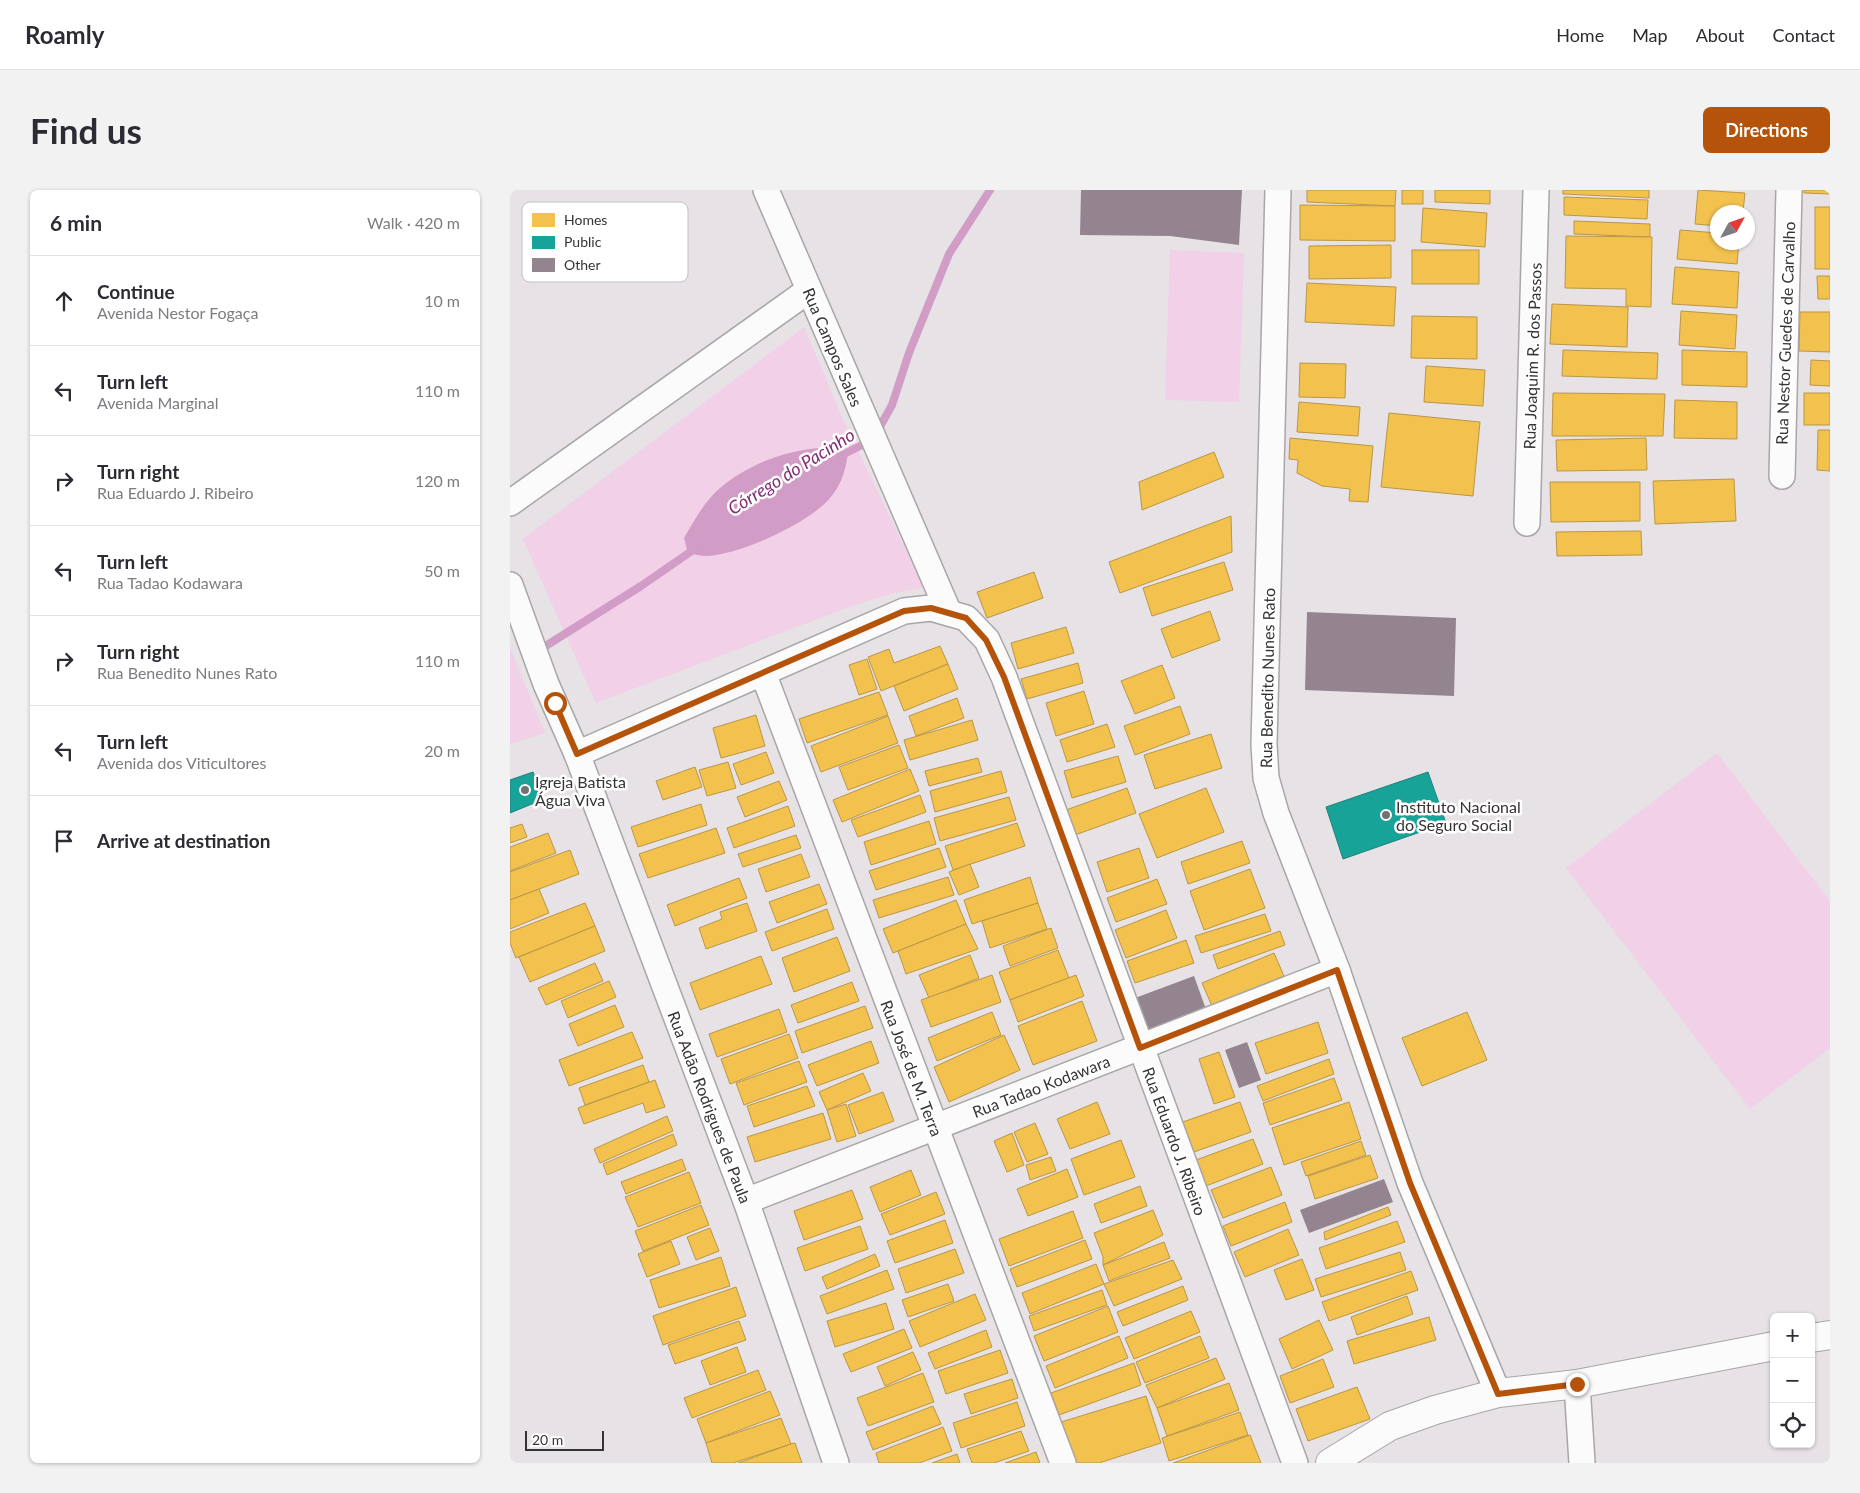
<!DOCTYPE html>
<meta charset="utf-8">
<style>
:root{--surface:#fff;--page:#f2f2f3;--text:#2b2b33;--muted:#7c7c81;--line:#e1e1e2;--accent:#b45309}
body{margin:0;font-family:Lato,sans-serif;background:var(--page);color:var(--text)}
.controls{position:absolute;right:15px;bottom:15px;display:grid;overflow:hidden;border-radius:8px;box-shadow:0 1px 4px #0004}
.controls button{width:45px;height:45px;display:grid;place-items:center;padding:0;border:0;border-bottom:1px solid var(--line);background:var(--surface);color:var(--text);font:25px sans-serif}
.compass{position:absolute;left:1200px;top:15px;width:45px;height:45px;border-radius:50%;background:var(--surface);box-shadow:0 1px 4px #0004;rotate:50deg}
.scale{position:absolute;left:15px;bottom:12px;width:79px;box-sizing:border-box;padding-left:5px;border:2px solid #363335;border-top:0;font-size:14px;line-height:18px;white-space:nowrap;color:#363335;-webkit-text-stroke:4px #fff;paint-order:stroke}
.stop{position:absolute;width:15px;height:15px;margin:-11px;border:4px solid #b45309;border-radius:50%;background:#fff}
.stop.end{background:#b45309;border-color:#fff;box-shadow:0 1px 5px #0008}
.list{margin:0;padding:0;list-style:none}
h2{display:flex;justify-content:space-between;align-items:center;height:65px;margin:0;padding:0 20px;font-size:21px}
h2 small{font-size:16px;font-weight:400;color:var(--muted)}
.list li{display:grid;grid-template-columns:32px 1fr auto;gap:15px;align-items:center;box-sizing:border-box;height:90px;padding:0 20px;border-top:1px solid var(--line)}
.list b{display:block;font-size:19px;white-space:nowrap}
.list p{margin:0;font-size:16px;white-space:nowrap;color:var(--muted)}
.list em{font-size:16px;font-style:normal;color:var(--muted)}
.icon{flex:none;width:28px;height:28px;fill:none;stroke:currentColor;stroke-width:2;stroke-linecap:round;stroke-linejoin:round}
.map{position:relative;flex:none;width:1320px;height:1273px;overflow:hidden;border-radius:8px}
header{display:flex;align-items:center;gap:30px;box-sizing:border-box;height:70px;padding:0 25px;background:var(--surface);border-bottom:1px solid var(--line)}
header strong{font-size:24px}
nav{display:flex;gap:28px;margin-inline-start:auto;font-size:18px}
.intro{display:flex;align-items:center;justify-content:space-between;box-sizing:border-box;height:120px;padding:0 30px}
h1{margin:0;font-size:35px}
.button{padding:12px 22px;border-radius:8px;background:var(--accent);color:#fff;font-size:18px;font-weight:700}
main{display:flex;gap:30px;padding:0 30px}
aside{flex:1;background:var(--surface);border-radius:8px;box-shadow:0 1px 4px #0004}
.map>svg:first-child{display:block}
.green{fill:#f1d0e8}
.water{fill:#d19cc5}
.homes{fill:#f2c14e;stroke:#ba9646}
.public{fill:#17a398;stroke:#20817a}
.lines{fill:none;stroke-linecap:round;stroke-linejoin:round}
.stream{stroke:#d19cc5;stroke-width:8}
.building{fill:#938490}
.street-casing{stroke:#a9a6a7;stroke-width:28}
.secondary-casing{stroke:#a9a6a7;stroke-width:30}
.street{stroke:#fbfbfb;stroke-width:25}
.secondary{stroke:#fbfbfb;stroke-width:28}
.route{stroke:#b45309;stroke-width:6}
.poi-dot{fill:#747073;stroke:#fff;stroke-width:2}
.labels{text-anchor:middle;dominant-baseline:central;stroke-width:5;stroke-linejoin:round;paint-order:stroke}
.street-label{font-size:16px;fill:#363335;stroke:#fff}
.poi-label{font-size:16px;fill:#363335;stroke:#fff;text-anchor:start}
.water-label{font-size:18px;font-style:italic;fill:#832d74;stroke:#fff}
.key{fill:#fff;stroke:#c3c2c2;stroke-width:1}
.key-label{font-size:14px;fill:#363335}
</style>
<header>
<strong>Roamly</strong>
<nav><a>Home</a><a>Map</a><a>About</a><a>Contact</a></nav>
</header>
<div class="intro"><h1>Find us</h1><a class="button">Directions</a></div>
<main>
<aside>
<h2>6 min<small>Walk · 420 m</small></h2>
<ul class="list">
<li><svg class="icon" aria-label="ahead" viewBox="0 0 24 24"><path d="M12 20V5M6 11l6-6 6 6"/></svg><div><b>Continue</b><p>Avenida Nestor Fogaça</p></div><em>10 m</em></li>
<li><svg class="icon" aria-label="left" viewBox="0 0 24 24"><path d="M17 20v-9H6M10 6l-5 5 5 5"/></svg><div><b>Turn left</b><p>Avenida Marginal</p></div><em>110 m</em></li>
<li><svg class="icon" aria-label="right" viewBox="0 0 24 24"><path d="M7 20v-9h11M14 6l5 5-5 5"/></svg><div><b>Turn right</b><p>Rua Eduardo J. Ribeiro</p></div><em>120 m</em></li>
<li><svg class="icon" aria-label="left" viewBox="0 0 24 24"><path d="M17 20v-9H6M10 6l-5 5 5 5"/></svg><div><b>Turn left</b><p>Rua Tadao Kodawara</p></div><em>50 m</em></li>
<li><svg class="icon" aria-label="right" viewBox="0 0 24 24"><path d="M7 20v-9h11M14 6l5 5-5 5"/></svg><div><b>Turn right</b><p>Rua Benedito Nunes Rato</p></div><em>110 m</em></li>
<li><svg class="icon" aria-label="left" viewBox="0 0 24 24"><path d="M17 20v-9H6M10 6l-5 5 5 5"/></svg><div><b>Turn left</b><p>Avenida dos Viticultores</p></div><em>20 m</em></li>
<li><svg class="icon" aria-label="arrive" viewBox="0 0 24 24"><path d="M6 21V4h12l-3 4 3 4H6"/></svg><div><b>Arrive at destination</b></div></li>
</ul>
</aside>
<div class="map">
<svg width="1320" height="1273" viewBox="0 0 1320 1273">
<rect width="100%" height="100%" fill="#e7e2e5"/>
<g class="green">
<polygon points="660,60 734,63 729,212 655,210"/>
<polygon points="294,137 332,227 414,398 384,403 342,416 86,513 13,349"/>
<polygon points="0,458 35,543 0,554"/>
<polygon points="1207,563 1320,711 1320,858 1240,919 1056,678"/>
</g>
<path class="water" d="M309,258L338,262C336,279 332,294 320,308C299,333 230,365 197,366C191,366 184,364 178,363L174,348C184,331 194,312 210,298C237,275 274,261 309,258Z"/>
<g class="homes">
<polygon points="797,0 886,0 885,16 797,12"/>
<rect x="892" y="0" width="21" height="14"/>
<polygon points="925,0 980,0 980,14 925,12"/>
<polygon points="1053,0 1139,0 1139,8 1053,4"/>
<polygon points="1188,0 1235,3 1233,22 1208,22 1208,36 1185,34"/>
<polygon points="1294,0 1320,0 1320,4 1294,3"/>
<polygon points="1054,7 1138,10 1137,29 1054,25"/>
<polygon points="790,15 885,16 885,51 790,50"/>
<rect x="1305" y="17" width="15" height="62"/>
<polygon points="913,18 977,23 975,57 911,52"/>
<polygon points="1064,31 1140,34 1140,47 1064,44"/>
<polygon points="1170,40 1208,43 1208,52 1229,52 1227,74 1167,69"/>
<polygon points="1056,46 1142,47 1141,117 1116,116 1116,99 1055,98"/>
<polygon points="881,55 881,88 799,89 799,56"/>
<rect x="902" y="60" width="67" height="34"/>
<polygon points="1165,77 1229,82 1227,118 1162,114"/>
<polygon points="1307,86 1320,86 1320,109 1308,109"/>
<polygon points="797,93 886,97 884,136 795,132"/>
<polygon points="1042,114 1118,117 1117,157 1040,154"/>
<polygon points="1171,121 1227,125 1225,159 1169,155"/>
<polygon points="1290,122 1320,122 1320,162 1289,161"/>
<polygon points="902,126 967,127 967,169 901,168"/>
<polygon points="1053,160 1148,163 1147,189 1052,186"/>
<polygon points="1172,160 1237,162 1237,197 1172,195"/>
<polygon points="1301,170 1320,171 1320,196 1300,195"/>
<polygon points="790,173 836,174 835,208 789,207"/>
<polygon points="916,176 975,180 973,216 914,212"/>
<polygon points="1043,203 1155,204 1153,246 1042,246"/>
<rect x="1294" y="203" width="26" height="32"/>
<polygon points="1165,210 1227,212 1227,249 1164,248"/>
<polygon points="789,212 850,217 848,246 787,242"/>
<polygon points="879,223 970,232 963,306 871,297"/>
<polygon points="1308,240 1320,240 1320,281 1307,280"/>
<polygon points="780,248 863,256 858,312 839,311 840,299 812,296 787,283 788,270 779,269"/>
<polygon points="1136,248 1137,280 1047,281 1046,250"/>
<polygon points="704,262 714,287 632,320 629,292"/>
<polygon points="1224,289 1226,331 1145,334 1143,291"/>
<polygon points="1040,292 1130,292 1130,331 1041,332"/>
<polygon points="721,326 722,362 610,403 599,372"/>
<polygon points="1131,341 1132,365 1047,366 1046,342"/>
<polygon points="714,372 723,400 642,426 633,398"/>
<polygon points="524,382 533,408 477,428 467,402"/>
<polygon points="700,421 710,450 662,468 651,439"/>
<polygon points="556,437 564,463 508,479 501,453"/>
<polygon points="430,456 438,474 371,501 358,467 379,459 384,473"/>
<polygon points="357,469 367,499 349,505 339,475"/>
<polygon points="568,473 573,493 517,509 511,489"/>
<polygon points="438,474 448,499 394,521 384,496"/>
<polygon points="652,475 665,508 625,524 611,491"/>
<polygon points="574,501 584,534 546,546 536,513"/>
<polygon points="369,502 378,525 297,553 289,529"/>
<polygon points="447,508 454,528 406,546 399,526"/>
<polygon points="670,516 680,544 625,565 614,536"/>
<polygon points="246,525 255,556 211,568 203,538"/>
<polygon points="378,526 388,553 311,582 301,556"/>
<polygon points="462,530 468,550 400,570 394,550"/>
<polygon points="597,534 605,557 557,572 550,550"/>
<polygon points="701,544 712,578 645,599 634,565"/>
<polygon points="389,555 398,578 338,600 329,577"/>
<polygon points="256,562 264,583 231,595 223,574"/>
<polygon points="608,566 616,592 562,608 554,581"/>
<polygon points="468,568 472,582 419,596 415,581"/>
<polygon points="218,572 226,598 197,606 189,580"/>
<polygon points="185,577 192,597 153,610 146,591"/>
<polygon points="400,579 409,601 332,632 323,610"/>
<polygon points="491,581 497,602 425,622 420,601"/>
<polygon points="269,591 277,610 235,627 227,607"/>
<polygon points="617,598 626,623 565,645 556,620"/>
<polygon points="696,598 714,642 647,668 629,624"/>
<polygon points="410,605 416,622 348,647 341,630"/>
<polygon points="499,607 506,630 430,651 424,628"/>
<polygon points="191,614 197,635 128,657 121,637"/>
<polygon points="278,616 285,636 224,658 217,638"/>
<polygon points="419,631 426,654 361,675 354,652"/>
<polygon points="507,633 515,656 443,680 435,656"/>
<polygon points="12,634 17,647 0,653 0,638"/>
<polygon points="206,638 215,663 138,688 129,664"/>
<polygon points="38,643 46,663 0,681 0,657"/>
<polygon points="286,645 291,658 233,677 228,664"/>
<polygon points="732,651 740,673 678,694 671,672"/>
<polygon points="429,658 436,677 366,700 359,681"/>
<polygon points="629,658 639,688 597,702 587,672"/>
<polygon points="60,660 69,684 0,710 0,682"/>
<polygon points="291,664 300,687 256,702 248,679"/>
<polygon points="460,674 469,697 449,705 439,682"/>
<polygon points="740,679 755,718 694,740 680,701"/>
<polygon points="438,687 444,705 369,728 363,710"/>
<polygon points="520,687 528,713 462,734 454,710"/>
<polygon points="229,688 237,708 165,736 157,715"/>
<polygon points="647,689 657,714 606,732 597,708"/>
<polygon points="309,694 317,714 267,733 259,712"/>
<polygon points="29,699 39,723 0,739 0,710"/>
<polygon points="446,710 456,734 383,763 373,739"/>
<polygon points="75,713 85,736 6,768 0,753 0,742"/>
<polygon points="237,713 247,741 196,759 189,738 212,729 210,722"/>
<polygon points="528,713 537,739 480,758 472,731"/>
<polygon points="317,719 324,739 262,761 255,742"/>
<polygon points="656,720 667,748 616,768 605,740"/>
<polygon points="755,724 761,741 691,763 685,746"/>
<polygon points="456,734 468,759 396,784 388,761"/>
<polygon points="85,736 95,761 20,792 9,767"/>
<polygon points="541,738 548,758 500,776 493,756"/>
<polygon points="770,741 775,755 708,779 703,765"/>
<polygon points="327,747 340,781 284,802 272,768"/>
<polygon points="676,750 684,773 625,793 617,771"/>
<polygon points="548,760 559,788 500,810 489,782"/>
<polygon points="764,763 774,786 702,816 692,793"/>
<polygon points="460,765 469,788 419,808 409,785"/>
<polygon points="251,766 262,794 190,820 180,793"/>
<polygon points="85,773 93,791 36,815 28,798"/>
<polygon points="482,785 491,812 421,837 411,810"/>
<polygon points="566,785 574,806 508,832 500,810"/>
<polygon points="99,791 106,807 58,828 51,811"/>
<polygon points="342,792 349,811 288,833 281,815"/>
<polygon points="572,811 587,851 523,875 508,836"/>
<polygon points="105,815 114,837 68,856 59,834"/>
<polygon points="355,816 363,838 292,863 285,841"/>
<polygon points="269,819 277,842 207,867 199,844"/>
<polygon points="482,822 491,845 427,871 418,848"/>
<polygon points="957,822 977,870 912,896 892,848"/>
<polygon points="808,832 818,863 756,884 745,853"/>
<polygon points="122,842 133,868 59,896 49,870"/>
<polygon points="279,844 288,868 220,894 211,869"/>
<polygon points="494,845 510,880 439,912 424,877"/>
<polygon points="361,851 369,873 307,896 298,875"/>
<polygon points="709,862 725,907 704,914 689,869"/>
<polygon points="819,869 824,884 753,911 747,896"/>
<polygon points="289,871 297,892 234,915 226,893"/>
<polygon points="133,875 139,892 75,915 69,898"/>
<polygon points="353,883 361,901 317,920 309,902"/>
<polygon points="824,888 832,910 760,935 753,913"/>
<polygon points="145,890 155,917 136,923 133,913 74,934 68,918"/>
<polygon points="297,896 305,916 244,937 237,916"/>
<polygon points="373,902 384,931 349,944 338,915"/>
<polygon points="587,912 600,944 560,959 547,929"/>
<polygon points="730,912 741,942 678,964 667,934"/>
<polygon points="839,912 851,949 774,975 762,938"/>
<polygon points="336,914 346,946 327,952 317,920"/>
<polygon points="313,923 321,949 245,972 237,947"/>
<polygon points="157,926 163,941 90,973 84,959"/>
<polygon points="525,933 538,964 517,972 504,942"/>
<polygon points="502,943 514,975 497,982 484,951"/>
<polygon points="163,944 167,955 97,985 93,974"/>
<polygon points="743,949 753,974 696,996 686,970"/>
<polygon points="611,950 625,987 574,1005 561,969"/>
<polygon points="851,951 856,965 796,986 791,972"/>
<polygon points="860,965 868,988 805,1009 798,986"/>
<polygon points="541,967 546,981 520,990 516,975"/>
<polygon points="172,969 176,980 116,1004 111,992"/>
<polygon points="761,977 772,1005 713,1028 701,1000"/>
<polygon points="557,979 568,1007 518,1026 507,999"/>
<polygon points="401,980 411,1005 370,1022 360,997"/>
<polygon points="179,982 191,1013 128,1037 115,1007"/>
<polygon points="630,996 637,1016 591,1033 584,1014"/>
<polygon points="342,1000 353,1029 294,1050 284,1021"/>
<polygon points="426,1002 435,1024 380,1045 371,1024"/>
<polygon points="775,1012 782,1032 721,1056 713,1036"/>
<polygon points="191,1015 199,1035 133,1061 125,1041"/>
<polygon points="878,1017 881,1025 815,1050 814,1042"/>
<polygon points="643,1020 653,1045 593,1075 593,1067 584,1043"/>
<polygon points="563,1021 573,1048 499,1076 489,1049"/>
<polygon points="435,1030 443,1053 385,1073 377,1051"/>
<polygon points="887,1031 895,1052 816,1079 809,1058"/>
<polygon points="350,1036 358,1059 295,1081 287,1058"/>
<polygon points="200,1038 209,1061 186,1070 177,1047"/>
<polygon points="778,1039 789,1065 735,1087 724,1062"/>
<polygon points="575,1050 582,1069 507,1097 500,1079"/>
<polygon points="161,1051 170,1074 137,1087 128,1064"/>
<polygon points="654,1052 660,1068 599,1091 593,1075"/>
<polygon points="445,1059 454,1083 396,1103 388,1079"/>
<polygon points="890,1062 896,1080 811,1107 805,1089"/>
<polygon points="365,1064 370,1076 317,1099 312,1087"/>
<polygon points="211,1067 220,1096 149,1118 140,1090"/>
<polygon points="792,1069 804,1100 776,1110 764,1080"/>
<polygon points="663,1070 672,1089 604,1116 594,1094"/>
<polygon points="586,1074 594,1094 520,1124 512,1103"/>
<polygon points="377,1080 384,1099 317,1124 310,1106"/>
<polygon points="901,1081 908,1100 819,1131 812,1112"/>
<polygon points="438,1094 444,1111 398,1127 392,1110"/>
<polygon points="673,1096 678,1110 613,1136 607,1122"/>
<polygon points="226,1097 236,1126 153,1155 143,1126"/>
<polygon points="592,1100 597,1115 524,1141 519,1126"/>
<polygon points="465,1104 476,1130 410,1157 399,1131"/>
<polygon points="897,1106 903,1124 847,1145 841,1127"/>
<polygon points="376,1113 384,1139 325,1157 317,1131"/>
<polygon points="598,1116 608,1142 534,1171 524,1146"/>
<polygon points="681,1121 690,1142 624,1169 615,1148"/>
<polygon points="919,1127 926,1150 844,1174 837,1151"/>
<polygon points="809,1130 823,1160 782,1179 769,1149"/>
<polygon points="229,1131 236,1150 165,1174 158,1155"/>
<polygon points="394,1139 402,1158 341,1182 333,1164"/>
<polygon points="476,1140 482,1157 425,1179 418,1163"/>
<polygon points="609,1146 618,1168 545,1198 536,1176"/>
<polygon points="690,1146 699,1168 635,1193 626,1172"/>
<polygon points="227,1157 236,1182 200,1195 191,1171"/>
<polygon points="490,1160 498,1183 436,1204 428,1181"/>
<polygon points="403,1162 411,1180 375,1196 367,1177"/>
<polygon points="706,1168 715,1189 647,1218 636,1195"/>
<polygon points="813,1169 824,1197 780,1213 770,1186"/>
<polygon points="624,1173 631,1195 549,1225 541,1203"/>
<polygon points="248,1180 256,1200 182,1228 174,1208"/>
<polygon points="413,1183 424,1212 358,1236 347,1208"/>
<polygon points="502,1189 508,1208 461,1224 454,1204"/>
<polygon points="719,1193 729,1220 657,1246 647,1218"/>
<polygon points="847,1197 860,1229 798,1251 786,1219"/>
<polygon points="260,1201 270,1225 196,1253 187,1229"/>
<polygon points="636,1206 651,1253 589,1273 564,1273 551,1232"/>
<polygon points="507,1212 515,1236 451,1258 443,1233"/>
<polygon points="423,1216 431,1234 363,1260 356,1242"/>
<polygon points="730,1222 738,1245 659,1271 652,1248"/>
<polygon points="271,1228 281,1254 223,1273 202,1273 196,1253"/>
<polygon points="433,1237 442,1261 409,1273 369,1273 366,1263"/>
<polygon points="511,1241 519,1261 484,1273 462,1273 457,1259"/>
<polygon points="740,1245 751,1273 663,1273"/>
<polygon points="285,1253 292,1273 228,1273 281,1254"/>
<polygon points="526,1262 530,1273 495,1273"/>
<polygon points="447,1264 450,1273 422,1273"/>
</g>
<g class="public">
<polygon points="23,582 34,609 0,623 0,590"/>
<polygon points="918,582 936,633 833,669 816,617"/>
</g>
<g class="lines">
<g class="stream">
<polyline points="367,242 382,215 399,163 439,64 480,0"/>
<polyline points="330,266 360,251"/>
<polyline points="34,457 131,396 186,358"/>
</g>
</g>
<g class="building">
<polygon points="571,0 732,0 729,55 660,46 570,45"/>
<polygon points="797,422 946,428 944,506 795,500"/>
<polygon points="684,786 697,822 638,843 625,808"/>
<polygon points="737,852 751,890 729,898 715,860"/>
<polygon points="874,989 883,1012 799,1043 790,1020"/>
</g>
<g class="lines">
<defs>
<g id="street">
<polyline points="256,0 439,423"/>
<polyline points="768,0 754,554 756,588 766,623 827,780 900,993 988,1203"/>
<polyline points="1272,286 1279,0"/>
<polyline points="0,313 299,100"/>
<polyline points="1017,333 1026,0"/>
<polyline points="0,395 36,494 67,564 236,1011 326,1273"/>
<polyline points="253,483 553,1273"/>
<polyline points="67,564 394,421 421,418 456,428 477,450 494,487 785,1273"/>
<polyline points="236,1011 827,780"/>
<polyline points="1067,1194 1072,1273"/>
</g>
<g id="secondary">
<polyline points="1301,1148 1320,1145"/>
<polyline points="820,1273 880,1236 925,1220 988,1203 1067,1194 1264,1156"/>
</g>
</defs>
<use href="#street" class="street-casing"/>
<use href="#secondary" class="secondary-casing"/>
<use href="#street" class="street"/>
<use href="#secondary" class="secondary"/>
</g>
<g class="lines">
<polyline class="route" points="45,513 67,564 394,421 421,418 456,428 476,450 494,487 630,858 827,780 900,993 988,1204 1067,1194"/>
</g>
<g class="poi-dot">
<circle cx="15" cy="600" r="5"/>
<circle cx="876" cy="625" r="5"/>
</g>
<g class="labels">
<g class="street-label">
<text transform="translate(1275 143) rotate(-88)">Rua Nestor Guedes de Carvalho</text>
<text transform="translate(323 157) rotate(67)">Rua Campos Sales</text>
<text transform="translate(1022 166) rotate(-88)">Rua Joaquim R. dos Passos</text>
<text transform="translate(757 488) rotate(-89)">Rua Benedito Nunes Rato</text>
<text transform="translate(402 878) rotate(69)">Rua José de M. Terra</text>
<text transform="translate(531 896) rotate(-21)">Rua Tadao Kodawara</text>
<text transform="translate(200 917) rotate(69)">Rua Adão Rodrigues de Paula</text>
<text transform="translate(665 951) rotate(70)">Rua Eduardo J. Ribeiro</text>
</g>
<g class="poi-label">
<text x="25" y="591">Igreja Batista<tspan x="25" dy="18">Água Viva</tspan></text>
<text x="886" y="616">Instituto Nacional<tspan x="886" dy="18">do Seguro Social</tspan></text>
</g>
<g class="water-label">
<text transform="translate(281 281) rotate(-32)">Córrego do Pacinho</text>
</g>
</g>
<rect x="12" y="12" width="166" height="80" rx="8" class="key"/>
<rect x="22" y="23" width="23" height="14" fill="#f2c14e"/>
<rect x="22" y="46" width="23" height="13" fill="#17a398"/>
<rect x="22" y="68" width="23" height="14" fill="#938490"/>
<g class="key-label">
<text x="54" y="35">Homes</text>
<text x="54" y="57">Public</text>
<text x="54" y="80">Other</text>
</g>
</svg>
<div class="controls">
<button>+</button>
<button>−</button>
<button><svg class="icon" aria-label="locate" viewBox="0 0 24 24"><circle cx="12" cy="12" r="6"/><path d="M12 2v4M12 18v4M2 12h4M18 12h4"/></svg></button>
</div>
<svg class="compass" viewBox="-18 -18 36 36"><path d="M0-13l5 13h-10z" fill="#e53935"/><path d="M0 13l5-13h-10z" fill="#7c7c81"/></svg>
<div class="scale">20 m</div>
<div class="stop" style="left:45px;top:513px"></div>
<div class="stop end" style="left:1067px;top:1194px"></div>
</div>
</main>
